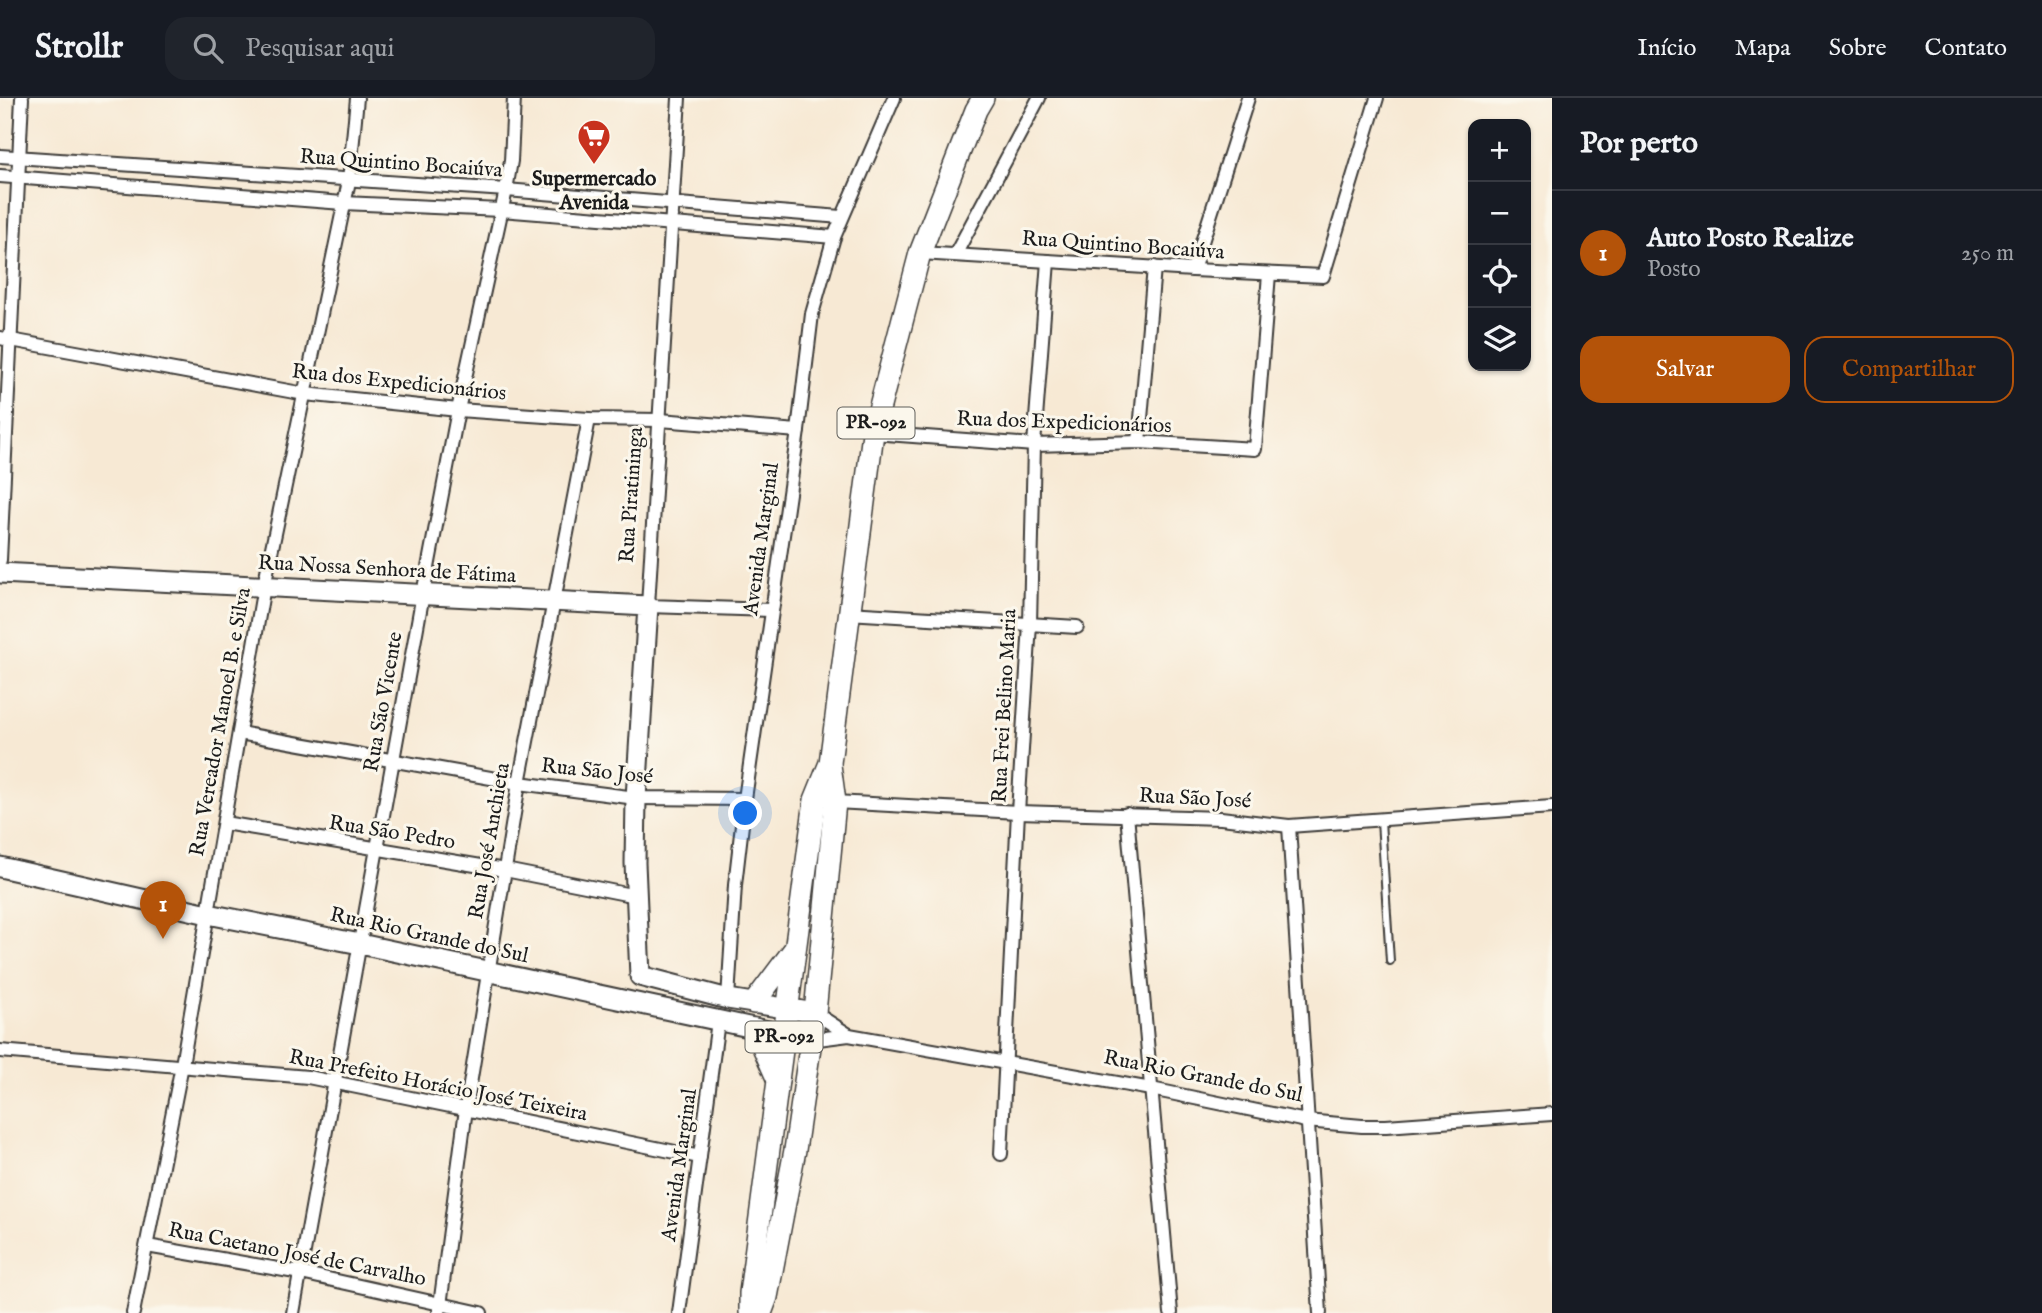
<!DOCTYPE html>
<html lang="pt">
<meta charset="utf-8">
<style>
:root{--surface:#171b24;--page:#20242c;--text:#f1f3f6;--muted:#9ea1a6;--line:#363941;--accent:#b45309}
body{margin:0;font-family:"IM FELL English",serif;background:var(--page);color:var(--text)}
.controls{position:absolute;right:21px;top:21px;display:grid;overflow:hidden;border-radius:14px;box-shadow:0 2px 5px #0004}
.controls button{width:63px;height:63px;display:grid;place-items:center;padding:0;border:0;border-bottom:2px solid var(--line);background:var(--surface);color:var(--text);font:35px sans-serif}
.you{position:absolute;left:746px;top:716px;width:24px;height:24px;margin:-18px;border:5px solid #fff;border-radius:50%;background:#1a73e8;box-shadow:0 0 0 10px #1a73e833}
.badge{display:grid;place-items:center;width:46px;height:46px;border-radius:50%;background:var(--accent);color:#fff;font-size:23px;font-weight:700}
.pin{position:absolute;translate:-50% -58px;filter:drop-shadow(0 2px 4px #0008)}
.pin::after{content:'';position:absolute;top:37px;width:24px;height:21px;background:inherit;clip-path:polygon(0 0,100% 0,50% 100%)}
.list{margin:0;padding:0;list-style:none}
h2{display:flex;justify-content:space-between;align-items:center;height:91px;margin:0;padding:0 28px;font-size:30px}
h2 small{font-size:23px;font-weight:400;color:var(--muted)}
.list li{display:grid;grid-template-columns:46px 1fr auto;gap:21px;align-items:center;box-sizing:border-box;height:126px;padding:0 28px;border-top:2px solid var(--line)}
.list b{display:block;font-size:26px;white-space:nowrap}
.list p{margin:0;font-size:23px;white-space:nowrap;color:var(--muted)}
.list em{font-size:23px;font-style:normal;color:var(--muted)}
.actions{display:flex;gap:14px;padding:21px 28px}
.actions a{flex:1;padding:16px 0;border:2px solid var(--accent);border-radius:21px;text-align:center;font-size:24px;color:var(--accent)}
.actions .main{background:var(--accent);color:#fff}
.icon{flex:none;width:38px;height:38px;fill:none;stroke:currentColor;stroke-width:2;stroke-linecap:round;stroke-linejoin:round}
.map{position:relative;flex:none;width:1552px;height:1215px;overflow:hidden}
header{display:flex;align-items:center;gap:42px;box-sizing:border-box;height:98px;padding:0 35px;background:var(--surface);border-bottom:2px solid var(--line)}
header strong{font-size:33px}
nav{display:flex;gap:38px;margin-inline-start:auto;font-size:24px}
.search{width:490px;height:63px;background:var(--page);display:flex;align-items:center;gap:18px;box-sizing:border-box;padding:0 24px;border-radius:21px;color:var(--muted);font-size:26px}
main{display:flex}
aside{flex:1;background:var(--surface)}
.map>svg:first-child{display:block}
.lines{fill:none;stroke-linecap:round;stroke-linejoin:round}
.lane-casing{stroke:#3d3b38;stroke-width:10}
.street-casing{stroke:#3d3b38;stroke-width:16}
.secondary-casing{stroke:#3d3b38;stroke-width:23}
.primary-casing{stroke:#3d3b38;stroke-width:24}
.lane{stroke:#fff;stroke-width:6}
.street{stroke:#fff;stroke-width:12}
.secondary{stroke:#fff;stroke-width:19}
.primary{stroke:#fff;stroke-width:21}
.labels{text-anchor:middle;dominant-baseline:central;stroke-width:6;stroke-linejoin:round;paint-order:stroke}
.shield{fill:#fbf7ec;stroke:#5f5e5a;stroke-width:2}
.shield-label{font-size:19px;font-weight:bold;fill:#1c1c1c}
.street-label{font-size:21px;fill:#1c1c1c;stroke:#fbf7ec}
.poi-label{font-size:21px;font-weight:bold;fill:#1c1c1c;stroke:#fbf7ec}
</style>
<header>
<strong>Strollr</strong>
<div class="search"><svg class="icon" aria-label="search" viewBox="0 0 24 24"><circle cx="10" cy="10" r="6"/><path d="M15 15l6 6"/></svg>Pesquisar aqui</div>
<nav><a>Início</a><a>Mapa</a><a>Sobre</a><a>Contato</a></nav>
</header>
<main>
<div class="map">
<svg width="1552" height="1215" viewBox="0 0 1552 1215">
<rect width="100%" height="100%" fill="#fbf7ec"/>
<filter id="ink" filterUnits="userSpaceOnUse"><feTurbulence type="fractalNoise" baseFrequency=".0143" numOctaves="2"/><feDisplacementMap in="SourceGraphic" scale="14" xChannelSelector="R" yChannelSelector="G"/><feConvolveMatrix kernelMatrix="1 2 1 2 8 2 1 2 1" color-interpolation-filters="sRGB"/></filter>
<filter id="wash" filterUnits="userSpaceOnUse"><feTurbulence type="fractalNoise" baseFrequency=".00686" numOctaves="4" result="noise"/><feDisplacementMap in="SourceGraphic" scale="28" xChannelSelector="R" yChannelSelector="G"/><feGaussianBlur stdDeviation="1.57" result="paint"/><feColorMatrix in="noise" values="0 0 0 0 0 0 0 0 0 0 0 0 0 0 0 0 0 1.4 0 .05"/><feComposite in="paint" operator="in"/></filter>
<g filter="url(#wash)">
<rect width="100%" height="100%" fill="#f7e9d4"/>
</g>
<g filter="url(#ink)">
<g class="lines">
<defs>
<polyline id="lane" points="1381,723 1390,863"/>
<g id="street">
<polyline points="679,0 648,508 771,512"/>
<polyline points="0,58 506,92 841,119"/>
<polyline points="0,78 343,105 501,112 834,139"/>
<polyline points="920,155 1193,172 1323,178 1377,0"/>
<polyline points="955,157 1039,0"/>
<polyline points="1193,172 1248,0"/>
<polyline points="0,240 305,296 458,312 589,321 660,322 798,333"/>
<polyline points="873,335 1034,347 1139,344 1255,351 1269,176"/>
<polyline points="1139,344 1154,169"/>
<polyline points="0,462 22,0"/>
<polyline points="848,515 1077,529"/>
<polyline points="239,635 519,685 636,700 745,701"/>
<polyline points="835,704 1018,714 1221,720 1289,728 1552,709"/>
<polyline points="1127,716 1171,1215"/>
<polyline points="224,725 505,772 636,798"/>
<polyline points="1289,728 1320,1215"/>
<polyline points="728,901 735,787 745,701 798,333 812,216 834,139 894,0"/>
<polyline points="815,915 849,937"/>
<polyline points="810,942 849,937 1151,991 1306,1023 1362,1028 1386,1028 1552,1016"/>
<polyline points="0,953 308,979 700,1059"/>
<polyline points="1001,1056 1018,714 1030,526 1034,347 1048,163"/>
<polyline points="147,1148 301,1175 481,1215"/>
<polyline points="133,1215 182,967 264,488 349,83 357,0"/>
<polyline points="293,1215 423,496 458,312 506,92 511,63 514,0"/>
<polyline points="439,1215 466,1011 519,685 589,321"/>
<polyline points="679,1215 718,923"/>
</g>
<g id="secondary">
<polyline points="0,475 648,508 636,700 635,765 640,878 728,901 815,915"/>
<polyline points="0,769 208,816 360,846 810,942"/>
</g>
<g id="primary">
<polyline points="754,905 793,853"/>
<polyline points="755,931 777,980"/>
<polyline points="750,1215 750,1195 815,702 830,665 873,335 920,155 976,12 983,0"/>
<polyline points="761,1215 767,1199 795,1052 815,915 835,704 830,667"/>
</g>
</defs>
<use href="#lane" class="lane-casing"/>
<use href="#street" class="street-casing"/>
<use href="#secondary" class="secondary-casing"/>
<use href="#primary" class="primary-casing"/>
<use href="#lane" class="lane"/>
<use href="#street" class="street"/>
<use href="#secondary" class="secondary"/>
<use href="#primary" class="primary"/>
</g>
</g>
<defs>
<symbol id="supermarket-pin" viewBox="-11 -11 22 30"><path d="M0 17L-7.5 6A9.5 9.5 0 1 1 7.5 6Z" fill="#c8321e" stroke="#fbf7ec"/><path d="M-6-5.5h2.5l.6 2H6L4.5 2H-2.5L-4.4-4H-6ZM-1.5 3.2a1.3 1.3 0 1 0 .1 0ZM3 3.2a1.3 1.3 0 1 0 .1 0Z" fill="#fff"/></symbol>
</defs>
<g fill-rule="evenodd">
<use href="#supermarket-pin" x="575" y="19" width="38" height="52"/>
</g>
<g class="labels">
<g class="shield">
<rect x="837.5" y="309.5" width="77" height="31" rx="5"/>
<rect x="745.5" y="923.5" width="77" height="31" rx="5"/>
</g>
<g class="shield-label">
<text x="876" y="325">PR-092</text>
<text x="784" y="939">PR-092</text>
</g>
<g class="street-label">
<text transform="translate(401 66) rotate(4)">Rua Quintino Bocaiúva</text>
<text transform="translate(1123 148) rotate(4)">Rua Quintino Bocaiúva</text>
<text transform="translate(399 285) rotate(6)">Rua dos Expedicionários</text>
<text transform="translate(1064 325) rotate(2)">Rua dos Expedicionários</text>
<text transform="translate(632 397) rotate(-86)">Rua Piratininga</text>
<text transform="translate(762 441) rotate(-82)">Avenida Marginal</text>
<text transform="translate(387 472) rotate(3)">Rua Nossa Senhora de Fátima</text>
<text transform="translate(384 604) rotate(-80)">Rua São Vicente</text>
<text transform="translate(1005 608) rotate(-87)">Rua Frei Belino Maria</text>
<text transform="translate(221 624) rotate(-80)">Rua Vereador Manoel B. e Silva</text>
<text transform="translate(597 674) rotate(6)">Rua São José</text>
<text transform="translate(1195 701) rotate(3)">Rua São José</text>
<text transform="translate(392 735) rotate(9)">Rua São Pedro</text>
<text transform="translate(490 743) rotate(-80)">Rua José Anchieta</text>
<text transform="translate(429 838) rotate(12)">Rua Rio Grande do Sul</text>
<text transform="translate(1203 979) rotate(11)">Rua Rio Grande do Sul</text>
<text transform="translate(438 988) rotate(11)">Rua Prefeito Horácio José Teixeira</text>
<text transform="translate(680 1067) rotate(-82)">Avenida Marginal</text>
<text transform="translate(297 1157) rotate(11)">Rua Caetano José de Carvalho</text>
</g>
<g class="poi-label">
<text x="594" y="81">Supermercado<tspan x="594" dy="24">Avenida</tspan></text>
</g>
</g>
</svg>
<div class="controls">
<button>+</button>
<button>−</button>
<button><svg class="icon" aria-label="locate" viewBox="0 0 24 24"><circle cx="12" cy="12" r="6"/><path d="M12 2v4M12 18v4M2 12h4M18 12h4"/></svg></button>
<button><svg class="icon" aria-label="layers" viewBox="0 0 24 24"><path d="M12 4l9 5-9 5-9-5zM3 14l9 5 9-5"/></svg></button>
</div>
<div class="you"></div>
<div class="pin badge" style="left:163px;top:841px">1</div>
</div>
<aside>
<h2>Por perto<small></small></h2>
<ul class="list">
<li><span class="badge">1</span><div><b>Auto Posto Realize</b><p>Posto</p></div><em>250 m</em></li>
</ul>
<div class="actions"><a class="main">Salvar</a><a>Compartilhar</a></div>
</aside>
</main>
